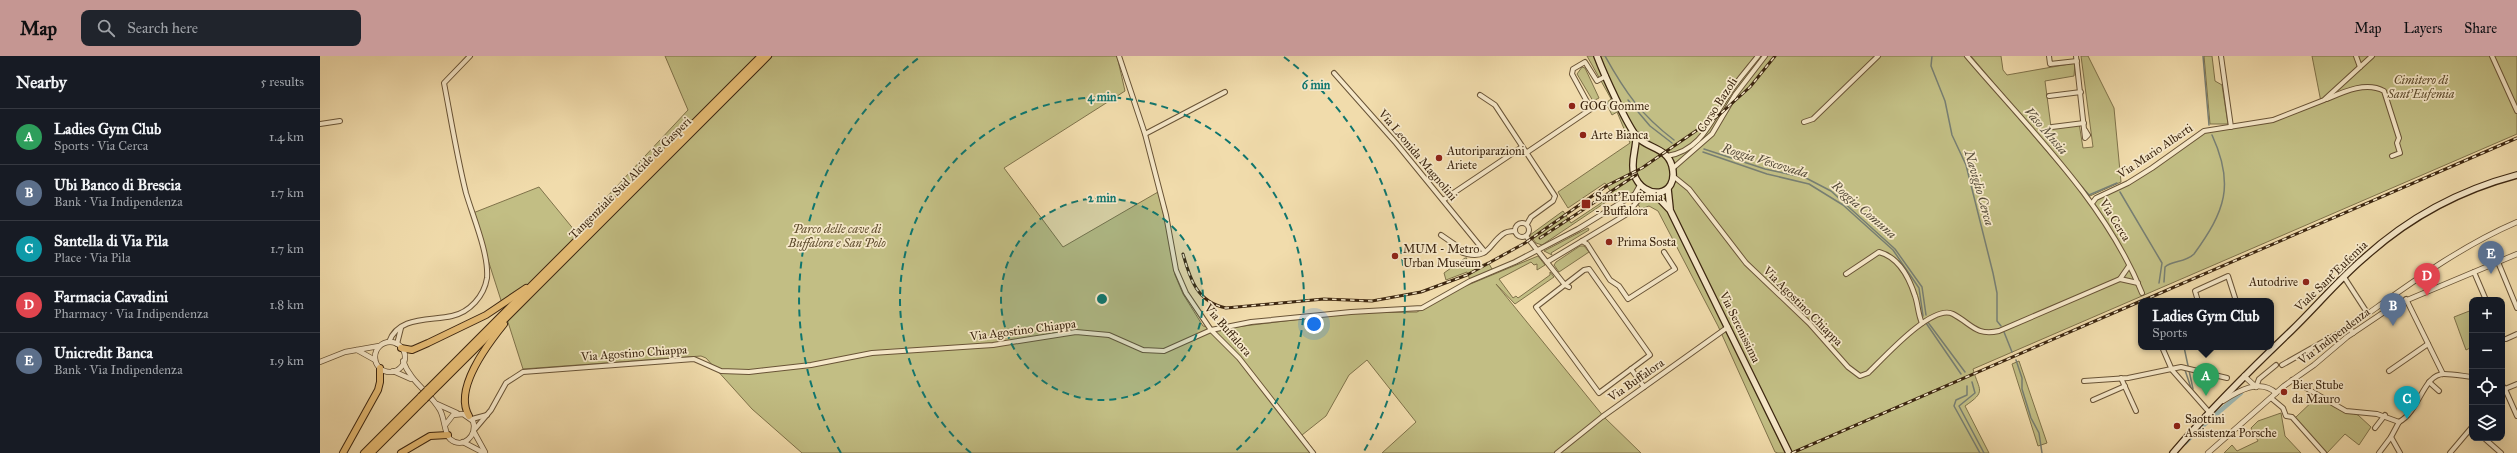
<!DOCTYPE html>
<meta charset="utf-8">
<style>
:root{--surface:#171b24;--page:#20242c;--text:#f1f3f6;--muted:#9ea1a6;--line:#363941;--accent:#c59692}
body{margin:0;font-family:"IM FELL Great Primer",serif;background:var(--page);color:var(--text)}
.controls{position:absolute;right:12px;bottom:12px;display:grid;overflow:hidden;border-radius:8px;box-shadow:0 4px 16px #0002}
.controls button{width:36px;height:36px;display:grid;place-items:center;padding:0;border:0;border-bottom:1px solid var(--line);background:var(--surface);color:var(--text);font:20px sans-serif}
.you{position:absolute;left:994px;top:268px;width:14px;height:14px;margin:-10px;border:3px solid #fff;border-radius:50%;background:#1a73e8;box-shadow:0 0 0 6px #1a73e833}
.badge{display:grid;place-items:center;width:26px;height:26px;border-radius:50%;background:var(--accent);color:#fff;font-size:13px;font-weight:700}
.pin{position:absolute;translate:-50% -33px;filter:drop-shadow(0 1px 2px #0008)}
.pin::after{content:'';position:absolute;top:21px;width:14px;height:12px;background:inherit;clip-path:polygon(0 0,100% 0,50% 100%)}
.popup{position:absolute;left:1818px;top:242px;width:136px;height:52px;box-sizing:border-box;display:grid;place-content:center;border-radius:8px;background:var(--surface);filter:drop-shadow(0 1px 3px #0005);font-size:13px;white-space:nowrap;color:var(--muted)}
.popup b{font-size:15px;color:var(--text)}
.popup::after{content:'';position:absolute;left:50%;top:100%;margin-left:-8px;border:8px solid transparent;border-top-color:var(--surface)}
.list{margin:0;padding:0;list-style:none}
h2{display:flex;justify-content:space-between;align-items:center;height:52px;margin:0;padding:0 16px;font-size:17px}
h2 small{font-size:13px;font-weight:400;color:var(--muted)}
.list li{display:grid;grid-template-columns:26px 1fr auto;gap:12px;align-items:center;box-sizing:border-box;height:56px;padding:0 16px;border-top:1px solid var(--line)}
.list b{display:block;font-size:15px;white-space:nowrap}
.list p{margin:0;font-size:13px;white-space:nowrap;color:var(--muted)}
.list em{font-size:13px;font-style:normal;color:var(--muted)}
.icon{flex:none;width:22px;height:22px;fill:none;stroke:currentColor;stroke-width:2;stroke-linecap:round;stroke-linejoin:round}
.map{position:relative;flex:none;width:2197px;height:397px;overflow:hidden}
header{display:flex;align-items:center;gap:24px;box-sizing:border-box;height:56px;padding:0 20px;background:var(--accent);color:#111}
header strong{font-size:19px}
nav{display:flex;gap:22px;margin-inline-start:auto;font-size:14px}
.search{width:280px;height:36px;background:var(--page);display:flex;align-items:center;gap:10px;box-sizing:border-box;padding:0 14px;border-radius:8px;color:var(--muted);font-size:15px}
main{display:flex}
aside{flex:1;background:var(--surface)}
.map>svg:first-child{display:block}
.green{fill:#c2be84;stroke:#7f724a}
.lines{fill:none;stroke-linecap:round;stroke-linejoin:round}
.stream{stroke:#777e72;stroke-width:1.5}
.canal{stroke:#9fb9b4;stroke-width:4.5}
.minor-casing{stroke:#695437;stroke-width:6}
.tertiary-casing{stroke:#695437;stroke-width:6}
.secondary-casing{stroke:#3c2610;stroke-width:8}
.trunk-casing{stroke:#3c2610;stroke-width:8}
.minor{stroke:#f6e8c9;stroke-width:4}
.tertiary{stroke:#f6e8c9;stroke-width:4.5}
.secondary{stroke:#f6e8c9;stroke-width:5.5}
.trunk{stroke:#e8be76;stroke-width:6}
.rail-casing{stroke:#3c2610;stroke-width:3}
.rail{stroke:#f6e8c9;stroke-width:1.5;stroke-dasharray:4.5;stroke-linecap:butt}
.trunk-bridge-casing{stroke:#3c2610;stroke-width:8;stroke-linecap:butt}
.trunk-bridge{stroke:#e8be76;stroke-width:6}
.ring{fill:none;stroke:#0f766e;stroke-width:2;stroke-dasharray:7 5}
.poi-dot{fill:#8f2418;stroke:#f6e8c9;stroke-width:1.5}
.labels{text-anchor:middle;dominant-baseline:central;stroke-width:3.5;stroke-linejoin:round;paint-order:stroke}
.park-label{font-size:12px;font-style:italic;fill:#5e4c2d;stroke:#f6e8c9}
.street-label{font-size:12px;fill:#3c2610;stroke:#f6e8c9}
.poi-label{font-size:12px;fill:#3c2610;stroke:#f6e8c9;text-anchor:start}
.water-label{font-size:13px;font-style:italic;fill:#554b39;stroke:#f6e8c9}
.centre{fill:#0f766e;stroke:#f6e8c9;stroke-width:2}
.ring-label{font-size:12px;text-anchor:middle;font-weight:bold;fill:#0f766e;stroke:#f6e8c9;stroke-width:3.5;stroke-linejoin:round;paint-order:stroke}
</style>
<header>
<strong>Map</strong>
<div class="search"><svg class="icon" aria-label="search" viewBox="0 0 24 24"><circle cx="10" cy="10" r="6"/><path d="M15 15l6 6"/></svg>Search here</div>
<nav><a>Map</a><a>Layers</a><a>Share</a></nav>
</header>
<main>
<aside>
<h2>Nearby<small>5 results</small></h2>
<ul class="list">
<li><span class="badge" style="background:#2e9e5b">A</span><div><b>Ladies Gym Club</b><p>Sports · Via Cerca</p></div><em>1.4 km</em></li>
<li><span class="badge" style="background:#5c6f8a">B</span><div><b>Ubi Banco di Brescia</b><p>Bank · Via Indipendenza</p></div><em>1.7 km</em></li>
<li><span class="badge" style="background:#0f9aa8">C</span><div><b>Santella di Via Pila</b><p>Place · Via Pila</p></div><em>1.7 km</em></li>
<li><span class="badge" style="background:#e0444e">D</span><div><b>Farmacia Cavadini</b><p>Pharmacy · Via Indipendenza</p></div><em>1.8 km</em></li>
<li><span class="badge" style="background:#5c6f8a">E</span><div><b>Unicredit Banca</b><p>Bank · Via Indipendenza</p></div><em>1.9 km</em></li>
</ul>
</aside>
<div class="map">
<svg width="2197" height="397" viewBox="0 0 2197 397">
<rect width="100%" height="100%" fill="#f1dcac"/>
<filter id="stains"><feTurbulence type="fractalNoise" baseFrequency=".005" numOctaves="4"/><feColorMatrix values="0 0 0 0 .2 0 0 0 0 .09 0 0 0 0 .02 0 0 0 .5 -.17"/></filter>
<radialGradient id="worn" r=".72"><stop offset=".6" stop-color="#630" stop-opacity="0"/><stop offset="1" stop-color="#630" stop-opacity=".3"/></radialGradient>
<g class="green">
<polygon points="345,0 797,0 805,35 684,112 743,191 838,136 849,180 855,219 863,238 883,270 899,273 1031,257 1097,256 1136,234 1218,200 1225,209 1217,214 1217,208 1214,209 1211,206 1179,223 1193,242 1196,240 1198,242 1230,219 1230,216 1234,221 1195,248 1176,228 1284,361 1321,397 1062,397 1096,366 1047,304 1029,319 1006,360 982,379 996,397 482,397 432,353 386,302 381,300 203,313 153,157 219,131 255,175 368,54"/>
<path d="M1267,0H1645L1769,145L1807,128L1884,76L1953,66L2001,46L1992,0H2197V78L1653,313C1659,335 1667,335 1645,350L1669,397H1458L1455,396L1398,270L1338,155L1329,150L1321,153L1311,138L1302,143L1298,138L1222,189L1216,187L1210,179L1243,155L1251,167L1293,139L1285,127L1248,152L1238,136L1310,87L1297,56L1292,59L1286,47L1291,43L1292,45L1290,41Z"/>
<polygon points="1651,0 1681,0 1683,14 1687,19 1755,7 1754,20 1725,25 1731,71 1759,67 1763,92 1773,91 1761,0 1768,0 1794,52 1801,126 1770,140"/>
<polygon points="1884,0 1892,0 1895,25 1902,29 1908,68 1890,68"/>
<polygon points="1262,11 1265,12 1279,42 1273,45 1257,18"/>
<polygon points="1268,172 1269,174 1231,197 1232,199 1224,195"/>
<polygon points="1260,190 1264,190 1269,196 1239,216 1234,209 1236,206"/>
<polygon points="1145,202 1147,202 1145,205 1155,212 1168,206 1172,213 1177,213 1150,224 1147,216 1126,224 1124,217"/>
<polygon points="2152,254 2152,291 2146,294 2134,261"/>
<polygon points="1699,305 1727,387 1718,390 1692,308"/>
<polygon points="1999,339 2014,351 2038,359 2051,371 2039,389 2025,378 2007,397 1975,362"/>
<polygon points="1961,357 1965,380 1981,397 1904,397 1912,389 1917,395 1938,385 1931,372 1938,365"/>
</g>
<g class="lines">
<g class="stream">
<path d="M1285,0C1305,36 1321,59 1354,84"/>
<polyline points="1612,0 1611,10 1625,45 1632,79 1646,109 1673,217 1677,237 1677,265 1681,270"/>
<polyline points="1883,0 1889,69"/>
<polyline points="1308,44 1330,70 1352,87"/>
<polyline points="1287,46 1289,51 1294,49"/>
<polyline points="1384,93 1445,113 1486,122 1511,135 1575,193 1602,231 1606,259"/>
<polyline points="1383,96 1447,118 1489,128 1523,149 1573,194 1599,232 1603,260"/>
<polyline points="1760,129 1769,139 1797,127"/>
<polyline points="1800,136 1842,207 1839,227"/>
<path d="M1844,226L1845,211C1852,204 1865,207 1874,198C1905,155 1915,129 1892,79"/>
<polyline points="1607,265 1645,316"/>
<polyline points="1606,267 1641,318"/>
<polyline points="1684,276 1692,296"/>
<polyline points="1864,291 1873,333"/>
<polyline points="1696,304 1702,322 1702,333 1711,362 1719,377 1722,397"/>
<polyline points="1865,314 1871,332 1879,342"/>
<polyline points="1652,326 1655,337 1639,350 1664,397"/>
<polyline points="1647,330 1647,339 1636,344 1634,350 1660,397"/>
</g>
<g class="canal">
<polyline points="1879,373 1921,337"/>
<polyline points="1865,387 1874,378"/>
</g>
<defs>
<g id="minor">
<polyline points="799,0 825,78 846,159 856,214 866,237 891,274 919,302 993,397"/>
<path d="M1647,0C1710,74 1786,147 1822,237"/>
<polyline points="1729,0 1730,8 1757,5"/>
<polyline points="1756,0 1765,82 1768,79 1765,74"/>
<polyline points="1901,0 1911,71"/>
<polyline points="2036,0 2040,11"/>
<polyline points="2172,0 2197,55"/>
<polyline points="1014,17 1076,87 1165,196"/>
<polyline points="1160,39 1175,49 1235,140 1233,145 1211,161 1207,168"/>
<polyline points="1729,40 1761,36"/>
<path d="M2007,43C2023,36 2046,25 2064,35L2079,82L2077,87L2080,97L2072,100"/>
<polyline points="1484,66 1493,63 1558,0"/>
<polyline points="0,68 20,65"/>
<polyline points="1732,71 1764,67"/>
<polyline points="825,78 905,36"/>
<polyline points="1206,97 1271,53 1252,18 1253,13 1265,6 1277,25 1286,20"/>
<path d="M1347,100C1380,95 1390,67 1406,42C1415,27 1427,14 1438,0"/>
<polyline points="1352,113 1392,78 1415,39 1445,0"/>
<path d="M1353,120L1369,133L1426,207L1489,267L1528,311L1540,320L1548,317C1562,304 1612,247 1633,258C1652,268 1655,280 1679,275L1800,223L1809,210"/>
<polyline points="1123,144 1202,91"/>
<polyline points="1773,146 1776,142 1808,127 1832,112 1884,75 1953,64 2004,44 2052,0"/>
<circle cx="1202" cy="174" r="7"/>
<polyline points="1121,179 1137,190"/>
<polyline points="1206,180 1245,229 1249,231"/>
<polyline points="1262,185 1267,188 1290,224 1299,230 1308,243 1355,213 1344,196"/>
<path d="M1134,189C1136,194 1142,197 1147,198C1169,203 1169,188 1183,178C1187,175 1191,175 1195,175"/>
<polyline points="1227,206 1307,158 1320,142 1331,136"/>
<polyline points="2178,206 2197,252"/>
<polygon points="1269,213 1330,299 1279,337 1216,251 1264,214"/>
<polyline points="2154,216 2166,244"/>
<path d="M1526,218L1559,196C1578,201 1589,221 1595,240C1598,248 1598,259 1602,267"/>
<polyline points="2024,221 2048,258"/>
<polyline points="1800,223 1818,227"/>
<polyline points="2086,243 2123,318"/>
<polyline points="1878,245 1875,235 1908,220 1916,245"/>
<polyline points="2186,283 2197,278"/>
<path d="M69,286C78,260 110,265 132,260C150,256 164,240 167,222C169,198 153,161 146,137C137,101 131,63 124,27L150,0"/>
<polyline points="77,288 81,272"/>
<polyline points="1842,291 1852,314 1889,356"/>
<polyline points="1962,309 2029,271"/>
<polyline points="1311,313 1324,331"/>
<polyline points="2069,315 2108,288"/>
<polyline points="1801,322 1816,355"/>
<polyline points="1972,324 2026,355 2057,358 2079,366"/>
<polyline points="1764,325 1808,322 1861,311 1907,322"/>
<polyline points="2109,326 2119,335"/>
<polyline points="2182,329 2185,333 2197,328"/>
<polyline points="1936,331 1939,323 1956,309"/>
<polyline points="2182,337 2185,333 2197,360"/>
<polyline points="1951,342 1963,352 1966,360 1972,361 2004,397"/>
<polyline points="1773,344 1805,330"/>
<polyline points="152,363 167,359"/>
<path d="M2079,366C2100,355 2103,318 2124,318C2133,318 2143,320 2152,321"/>
<polyline points="2079,366 2071,381 2080,397"/>
<polyline points="2055,372 2065,359"/>
<polyline points="155,373 171,354 186,327 203,316 374,303 401,315 429,316 491,309 552,297 673,289 756,276 789,279 823,294 844,295 891,274 931,266 1031,256 1102,252 1150,225 1195,206 1258,173 1315,138 1320,129"/>
<polyline points="2164,382 2181,397"/>
<polyline points="1237,397 1282,361 1408,271"/>
<polyline points="2059,397 2071,381"/>
<polyline points="2130,397 2152,371"/>
</g>
<g id="tertiary">
<path d="M2033,277L2029,271C2082,234 2136,192 2197,166"/>
<circle cx="70" cy="301" r="15"/>
<polyline points="37,294 55,304"/>
<path d="M83,305C91,327 110,336 120,354C125,363 124,377 130,383C143,394 158,379 153,365L143,358L133,359L126,368"/>
<polyline points="0,306 25,296 59,290"/>
<polyline points="73,315 91,323"/>
<polyline points="1924,320 1936,331"/>
<path d="M1903,345C1918,335 1940,322 1956,337"/>
<polyline points="117,348 137,357"/>
<polyline points="154,376 165,396"/>
<polyline points="143,386 164,397"/>
<polyline points="1888,397 1964,330 1994,309 2027,281 2073,250 2197,198"/>
</g>
<g id="secondary">
<path d="M1277,0C1283,16 1308,72 1318,82C1330,93 1347,92 1352,110C1360,142 1323,145 1314,118C1310,105 1317,92 1316,79"/>
<polyline points="1348,133 1350,152"/>
<polyline points="1334,137 1350,154 1469,397"/>
<path d="M1853,397C1890,354 1930,314 1971,275C1996,251 2018,224 2044,202C2088,162 2140,134 2197,119"/>
</g>
<g id="trunk">
<polyline points="81,292 92,294 108,287 166,259 206,232"/>
<polyline points="107,334 441,0"/>
<polyline points="111,337 448,0"/>
<path d="M149,360C133,333 167,289 184,268"/>
<polyline points="23,397 58,334 60,326 60,312"/>
<polyline points="44,397 101,340"/>
<polyline points="51,397 105,343"/>
<polyline points="81,397 110,380 128,379"/>
</g>
</defs>
<use href="#minor" class="minor-casing"/>
<use href="#tertiary" class="tertiary-casing"/>
<use href="#secondary" class="secondary-casing"/>
<use href="#trunk" class="trunk-casing"/>
<use href="#minor" class="minor"/>
<use href="#tertiary" class="tertiary"/>
<use href="#secondary" class="secondary"/>
<use href="#trunk" class="trunk"/>
<defs>
<g id="rail">
<polyline points="1220,182 1316,119"/>
<path d="M863,198C870,223 877,246 906,252L1004,243L1052,245L1101,236L1147,219L1205,187L1288,129L1322,112L1399,59L1430,31L1455,0"/>
<polyline points="1822,245 2197,82"/>
<polyline points="1472,397 1821,245"/>
</g>
</defs>
<use href="#rail" class="rail-casing"/>
<use href="#rail" class="rail"/>
<defs>
<g id="trunk-bridge">
<polyline points="101,340 107,334"/>
<polyline points="105,343 111,337"/>
</g>
</defs>
<use href="#trunk-bridge" class="trunk-bridge-casing"/>
<use href="#trunk-bridge" class="trunk-bridge"/>
</g>
<circle cx="782" cy="243" r="101" fill="#0f766e" fill-opacity=".12"/>
<g class="ring">
<circle cx="782" cy="243" r="101"/>
<path d="M651 397A202 202 0 1 1 913 397"/>
<path d="M521 397A303 303 0 0 1 600 1M964 1A303 303 0 0 1 1043 397"/>
</g>
<g class="poi-dot">
<circle cx="1252" cy="50" r="4"/>
<circle cx="1263" cy="79" r="4"/>
<circle cx="1119" cy="102" r="4"/>
<rect x="1261" y="143" width="10" height="10" rx="2"/>
<circle cx="1289" cy="186" r="4"/>
<circle cx="1075" cy="200" r="4"/>
<circle cx="1986" cy="226" r="4"/>
<circle cx="1964" cy="336" r="4"/>
<circle cx="1857" cy="370" r="4"/>
</g>
<g class="labels">
<g class="park-label">
<text x="2101" y="24">Cimitero di<tspan x="2101" dy="14">Sant'Eufemia</tspan></text>
<text x="517" y="173">Parco delle cave di<tspan x="517" dy="14">Buffalora e San Polo</tspan></text>
</g>
<g class="street-label">
<text transform="translate(1397 49) rotate(-57)">Corso Bazoli</text>
<text transform="translate(1835 95) rotate(-34)">Via Mario Alberti</text>
<text transform="translate(1098 99) rotate(50)">Via Leonida Magnolini</text>
<text transform="translate(310 122) rotate(-45)">Tangenziale Sud Alcide de Gasperi</text>
<text transform="translate(1795 164) rotate(58)">Via Cerca</text>
<text transform="translate(2011 220) rotate(-44)">Viale Sant'Eufemia</text>
<text transform="translate(1483 250) rotate(45)">Via Agostino Chiappa</text>
<text transform="translate(1420 271) rotate(64)">Via Serenissima</text>
<text transform="translate(703 274) rotate(-7)">Via Agostino Chiappa</text>
<text transform="translate(908 274) rotate(49)">Via Buffalora</text>
<text transform="translate(2014 280) rotate(-37)">Via Indipendenza</text>
<text transform="translate(314 297) rotate(-4)">Via Agostino Chiappa</text>
<text transform="translate(1316 324) rotate(-35)">Via Buffalora</text>
</g>
<g class="poi-label">
<text x="1260" y="50">GOG Gomme</text>
<text x="1271" y="79">Arte Bianca</text>
<text x="1127" y="95">Autoriparazioni<tspan x="1127" dy="14">Ariete</tspan></text>
<text x="1275" y="141">Sant'Eufemia<tspan x="1275" dy="14">- Buffalora</tspan></text>
<text x="1297" y="186">Prima Sosta</text>
<text x="1083" y="193">MUM - Metro<tspan x="1083" dy="14">Urban Museum</tspan></text>
<text x="1978" y="226" text-anchor="end">Autodrive</text>
<text x="1972" y="329">Bier Stube<tspan x="1972" dy="14">da Mauro</tspan></text>
<text x="1865" y="363">Saottini<tspan x="1865" dy="14">Assistenza Porsche</tspan></text>
</g>
<g class="water-label">
<text transform="translate(1726 75) rotate(49)">Vaso Musia</text>
<text transform="translate(1445 105) rotate(17)">Roggia Vescovada</text>
<text transform="translate(1659 132) rotate(74)">Naviglio Cerca</text>
<text transform="translate(1544 154) rotate(41)">Roggia Comuna</text>
</g>
</g>
<circle cx="782" cy="243" r="6" class="centre"/>
<g class="ring-label">
<text x="996" y="33">6 min</text>
<text x="782" y="45">4 min</text>
<text x="782" y="146">2 min</text>
</g>
<rect width="100%" height="100%" filter="url(#stains)"/>
<rect width="100%" height="100%" fill="url(#worn)"/>
</svg>
<div class="controls">
<button>+</button>
<button>−</button>
<button><svg class="icon" aria-label="locate" viewBox="0 0 24 24"><circle cx="12" cy="12" r="6"/><path d="M12 2v4M12 18v4M2 12h4M18 12h4"/></svg></button>
<button><svg class="icon" aria-label="layers" viewBox="0 0 24 24"><path d="M12 4l9 5-9 5-9-5zM3 14l9 5 9-5"/></svg></button>
</div>
<div class="you"></div>
<div class="pin badge" style="left:1886px;top:340px;background:#2e9e5b">A</div>
<div class="popup"><b>Ladies Gym Club</b>Sports</div>
<div class="pin badge" style="left:2073px;top:270px;background:#5c6f8a">B</div>
<div class="pin badge" style="left:2087px;top:363px;background:#0f9aa8">C</div>
<div class="pin badge" style="left:2107px;top:240px;background:#e0444e">D</div>
<div class="pin badge" style="left:2171px;top:218px;background:#5c6f8a">E</div>
</div>
</main>
